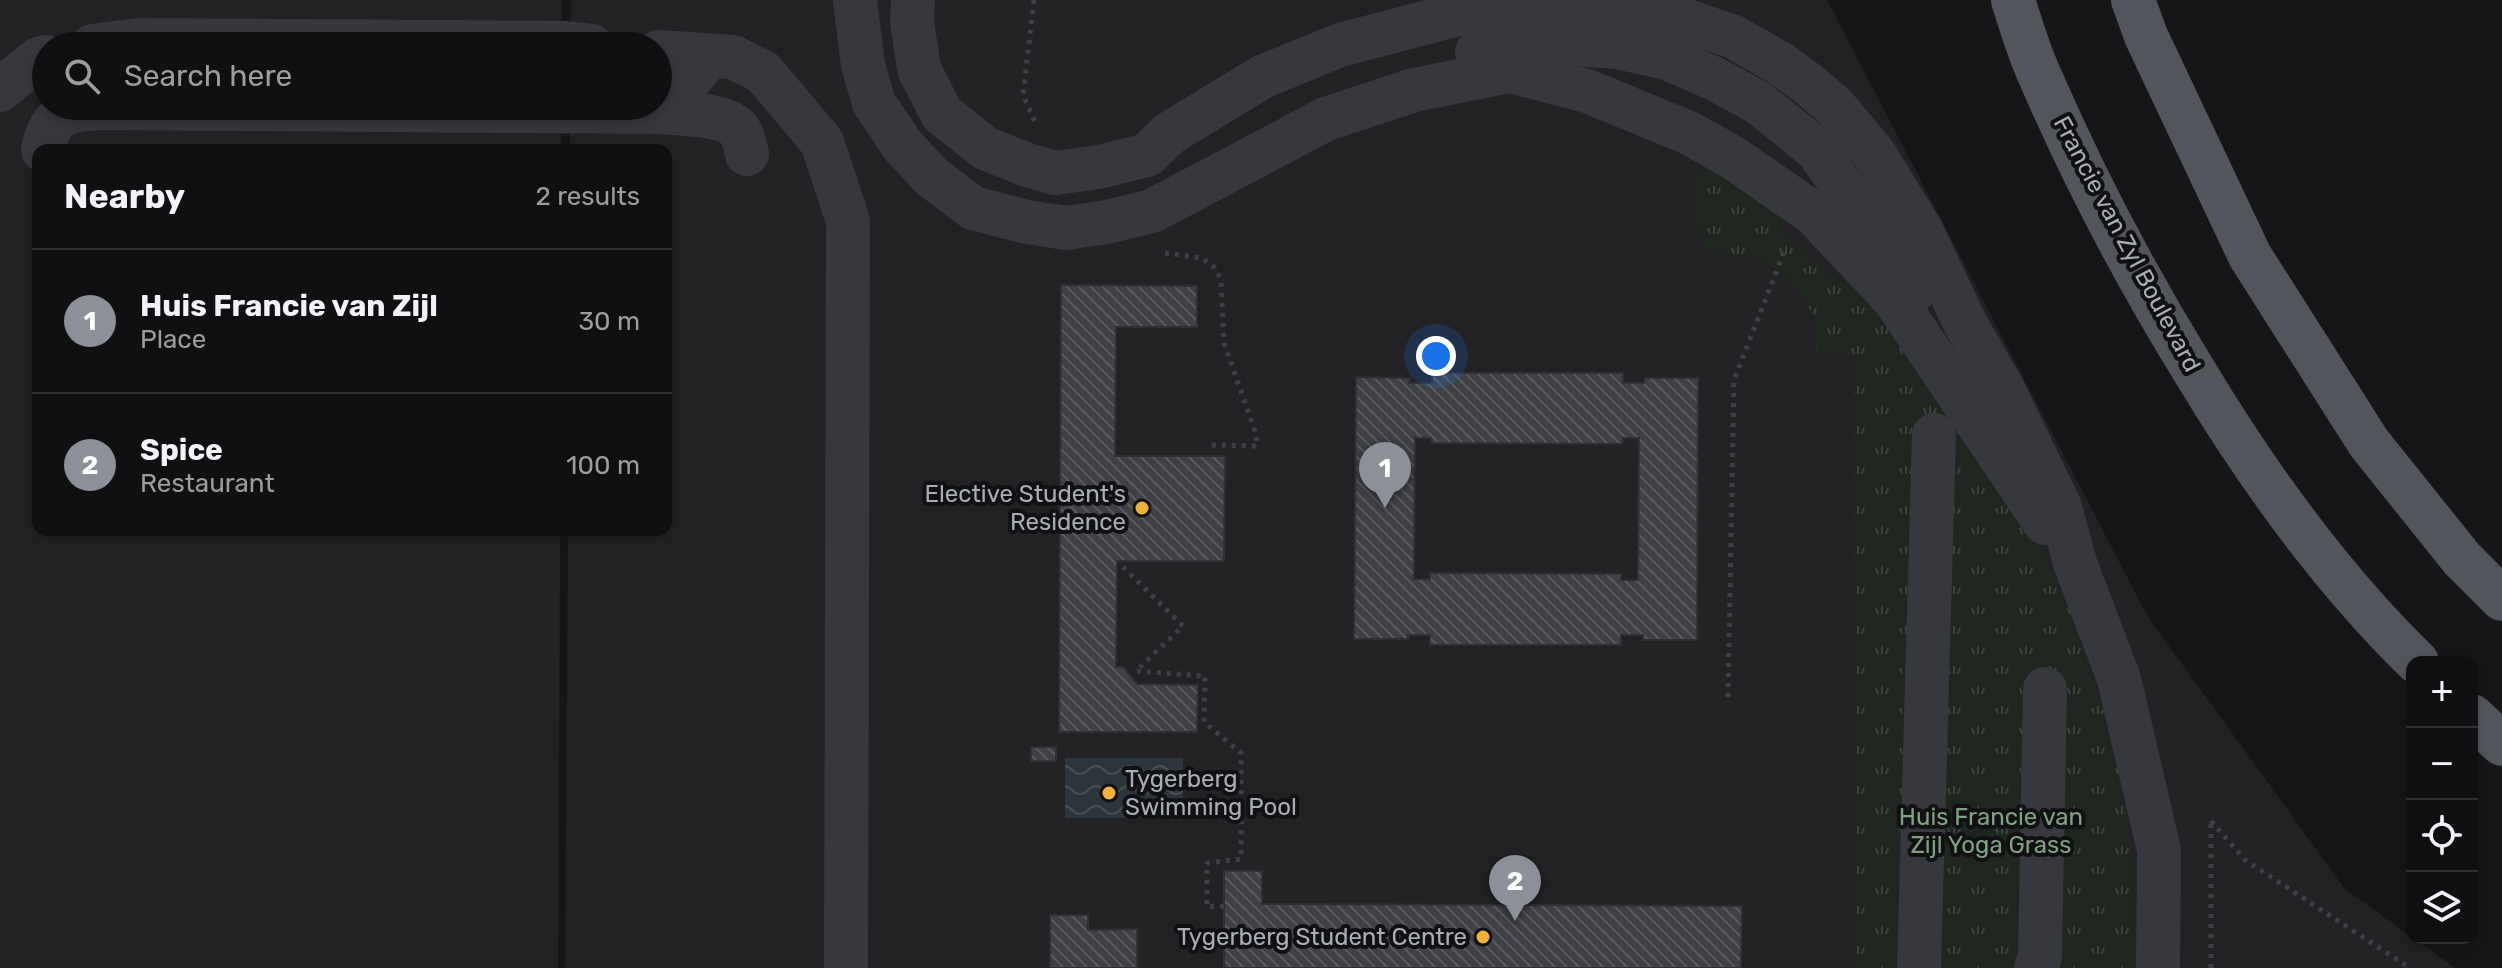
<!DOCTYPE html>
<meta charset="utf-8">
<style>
:root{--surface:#101012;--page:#19191b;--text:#f1f3f6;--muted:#9c9d9f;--line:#303032;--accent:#8c9099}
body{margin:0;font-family:Rubik,sans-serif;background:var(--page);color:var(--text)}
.controls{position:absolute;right:24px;bottom:24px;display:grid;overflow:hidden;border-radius:16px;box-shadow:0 4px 12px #0003}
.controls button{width:72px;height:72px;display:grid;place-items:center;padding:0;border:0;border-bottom:2px solid var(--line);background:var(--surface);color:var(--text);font:40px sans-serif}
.you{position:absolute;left:1436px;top:356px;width:28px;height:28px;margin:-20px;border:6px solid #fff;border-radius:50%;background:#1a73e8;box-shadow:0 0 0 12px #1a73e833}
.badge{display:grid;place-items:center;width:52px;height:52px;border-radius:50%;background:var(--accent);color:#fff;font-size:26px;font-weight:700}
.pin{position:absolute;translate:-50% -66px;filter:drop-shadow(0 2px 4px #0008)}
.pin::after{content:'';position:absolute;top:42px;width:28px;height:24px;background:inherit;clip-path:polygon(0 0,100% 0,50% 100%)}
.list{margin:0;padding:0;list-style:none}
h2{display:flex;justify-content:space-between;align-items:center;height:104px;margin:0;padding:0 32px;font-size:34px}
h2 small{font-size:26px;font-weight:400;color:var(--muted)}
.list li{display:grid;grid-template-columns:52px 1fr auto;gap:24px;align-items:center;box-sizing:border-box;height:144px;padding:0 32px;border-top:2px solid var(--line)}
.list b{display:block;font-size:30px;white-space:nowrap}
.list p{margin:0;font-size:26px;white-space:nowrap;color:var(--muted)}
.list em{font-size:26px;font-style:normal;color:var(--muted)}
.icon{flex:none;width:44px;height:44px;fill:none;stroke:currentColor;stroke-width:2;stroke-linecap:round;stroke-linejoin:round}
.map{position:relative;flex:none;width:2502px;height:968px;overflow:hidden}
.search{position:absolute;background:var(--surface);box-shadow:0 4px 12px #0003;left:32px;top:32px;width:640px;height:88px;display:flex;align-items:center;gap:20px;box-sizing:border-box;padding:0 28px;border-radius:44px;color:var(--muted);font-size:30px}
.panel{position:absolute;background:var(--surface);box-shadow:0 4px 12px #0003;left:32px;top:144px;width:640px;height:392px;border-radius:16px}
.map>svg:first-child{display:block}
.built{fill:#222225}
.park{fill:url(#park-tufts)}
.water{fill:url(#water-waves)}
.building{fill:url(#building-back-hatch);stroke:#303034;stroke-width:2;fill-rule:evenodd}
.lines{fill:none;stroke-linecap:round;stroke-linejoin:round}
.path{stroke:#3d3f44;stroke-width:5;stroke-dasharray:4 6;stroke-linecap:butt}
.minor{stroke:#37383d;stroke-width:44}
.major{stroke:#53555c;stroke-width:44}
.poi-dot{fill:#f2b134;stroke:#111113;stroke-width:3}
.labels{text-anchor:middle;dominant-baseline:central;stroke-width:8;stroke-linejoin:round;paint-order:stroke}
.street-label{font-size:24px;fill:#a8adb8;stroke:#111113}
.poi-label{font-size:24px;fill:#a8adb8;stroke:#111113;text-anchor:end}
.park-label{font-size:24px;fill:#7fa381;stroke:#111113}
</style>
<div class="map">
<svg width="2502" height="968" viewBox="0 0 2502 968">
<defs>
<pattern id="park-tufts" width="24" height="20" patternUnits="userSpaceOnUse" patternTransform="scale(2)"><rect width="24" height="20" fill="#1e261f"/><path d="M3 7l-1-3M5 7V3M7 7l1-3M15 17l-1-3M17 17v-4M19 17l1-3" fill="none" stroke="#3c433d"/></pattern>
<pattern id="water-waves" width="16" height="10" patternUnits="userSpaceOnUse" patternTransform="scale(2)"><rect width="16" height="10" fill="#2c353c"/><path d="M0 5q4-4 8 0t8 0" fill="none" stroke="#485056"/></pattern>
<pattern id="building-back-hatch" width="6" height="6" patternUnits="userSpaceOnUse" patternTransform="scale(2)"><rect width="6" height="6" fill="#404145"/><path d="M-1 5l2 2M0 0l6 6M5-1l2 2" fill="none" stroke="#595a5e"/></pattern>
</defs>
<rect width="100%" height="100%" fill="#161618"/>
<g class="built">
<polygon points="0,0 562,0 561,46 46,46 46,106 561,106 561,150 38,150 38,530 560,530 558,968 0,968"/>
<polygon points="571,0 1827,0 2148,617 2345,889 2455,968 565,968 568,530 666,530 666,150 570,150 570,106 658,106 658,46 571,46"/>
</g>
<path class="park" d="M1709,161L1780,202L1782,231L1832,278L1872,294L2004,483L2043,551L2074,621L2102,705L2117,763L2131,845L2136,968H1855L1854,354L1816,353C1816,345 1818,335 1816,328C1811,298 1783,265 1753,258C1739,254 1716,257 1706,246C1692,227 1697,196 1698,173Z"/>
<rect class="water" x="1065" y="758" width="118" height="60"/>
<g class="building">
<polygon points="1061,285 1197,286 1197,327 1116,327 1115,456 1225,456 1224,561 1117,561 1116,667 1123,667 1137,684 1198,685 1197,732 1059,732"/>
<path d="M1432,373H1623V383H1644L1645,378H1698L1697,640H1643V635H1621V645H1430V635H1408V639H1354L1356,377L1410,378L1409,383H1432ZM1415,438H1431L1432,443L1622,444L1623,438H1639L1638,580H1621V574L1430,573V579H1414Z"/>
<rect x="1031" y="747" width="25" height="14"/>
<polygon points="1224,871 1262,871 1262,904 1742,906 1741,968 1224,968"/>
<polygon points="1050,915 1088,915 1088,930 1137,929 1137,968 1050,968"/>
</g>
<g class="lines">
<g class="path">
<polyline points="1034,0 1023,95 1036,124"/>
<polyline points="1165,253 1202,258 1215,268 1221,280 1224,343 1256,434 1257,446 1209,445"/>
<polyline points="1123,567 1183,626 1136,671 1205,676 1204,722 1241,753 1241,859 1207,863 1207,907 1224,906"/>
<polyline points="1728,697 1734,380 1786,247"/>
<polyline points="2211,821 2245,860 2410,968"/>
<polyline points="2211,968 2211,821"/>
</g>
<g class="minor">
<polyline points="855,0 863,65 874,103 903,146 932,177 973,208 1027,222 1066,228 1107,222 1152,211 1326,119 1414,90 1510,71 1587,91 1689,133 1732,157 1813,213 1896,301"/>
<polyline points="913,0 912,22 919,69 942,114 985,148 1027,165 1055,173 1099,167 1147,155 1170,133 1262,77 1340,45 1470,11 1548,2 1597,4 1658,11 1734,37 1781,64 1807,83 1834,106 1873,152 1921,230 1966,325 2004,391 2060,507 2075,563 2119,679 2159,850 2158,968"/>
<polyline points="92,46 139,40 563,43 592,46"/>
<polyline points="658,52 733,57 763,72 822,142 848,221 846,968"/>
<polyline points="1477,52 1575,44 1617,47 1667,58 1715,79 1759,103 1817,150 1915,290"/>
<polyline points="0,90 38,59 46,57"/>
<polyline points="98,106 98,108 662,112 709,57"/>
<path d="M662,112C682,114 725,114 738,129C744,136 745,145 747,154"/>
<path d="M43,150C50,114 66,110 98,108"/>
<polyline points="1880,278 2045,523"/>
<polyline points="1919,968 1934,435"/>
<polyline points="2036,968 2040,957 2045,689"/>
</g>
<g class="major">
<path d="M2013,0C2021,25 2028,50 2039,74C2083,176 2135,275 2193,369C2256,474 2329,576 2417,662"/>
<polyline points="2133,0 2146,36 2250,256 2369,443 2462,559 2502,599"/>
<polyline points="2472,716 2502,744"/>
</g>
</g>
<g class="poi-dot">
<circle cx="1142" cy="508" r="8"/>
<circle cx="1109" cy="793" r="8"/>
<circle cx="1483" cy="937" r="8"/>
</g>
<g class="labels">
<g class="street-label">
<text transform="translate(2127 244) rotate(62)">Francie van Zyl Boulevard</text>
</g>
<g class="poi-label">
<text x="1126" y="494">Elective Student's<tspan x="1126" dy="28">Residence</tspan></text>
<text x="1125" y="779" text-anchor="start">Tygerberg<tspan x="1125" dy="28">Swimming Pool</tspan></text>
<text x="1467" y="937">Tygerberg Student Centre</text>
</g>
<g class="park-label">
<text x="1991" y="817">Huis Francie van<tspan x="1991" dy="28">Zijl Yoga Grass</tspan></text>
</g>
</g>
</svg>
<div class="controls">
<button>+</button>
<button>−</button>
<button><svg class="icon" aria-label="locate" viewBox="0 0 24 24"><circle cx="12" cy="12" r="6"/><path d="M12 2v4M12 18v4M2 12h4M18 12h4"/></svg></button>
<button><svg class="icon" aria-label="layers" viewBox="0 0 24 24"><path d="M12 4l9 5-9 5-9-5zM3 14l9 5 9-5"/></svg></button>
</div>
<div class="you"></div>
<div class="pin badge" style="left:1385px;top:508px">1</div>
<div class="pin badge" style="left:1515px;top:921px">2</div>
<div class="search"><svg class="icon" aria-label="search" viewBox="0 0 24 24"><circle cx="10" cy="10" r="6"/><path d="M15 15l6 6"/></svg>Search here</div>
<section class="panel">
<h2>Nearby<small>2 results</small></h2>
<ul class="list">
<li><span class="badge">1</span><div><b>Huis Francie van Zijl</b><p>Place</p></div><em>30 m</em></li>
<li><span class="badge">2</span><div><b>Spice</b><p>Restaurant</p></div><em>100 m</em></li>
</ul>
</section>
</div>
